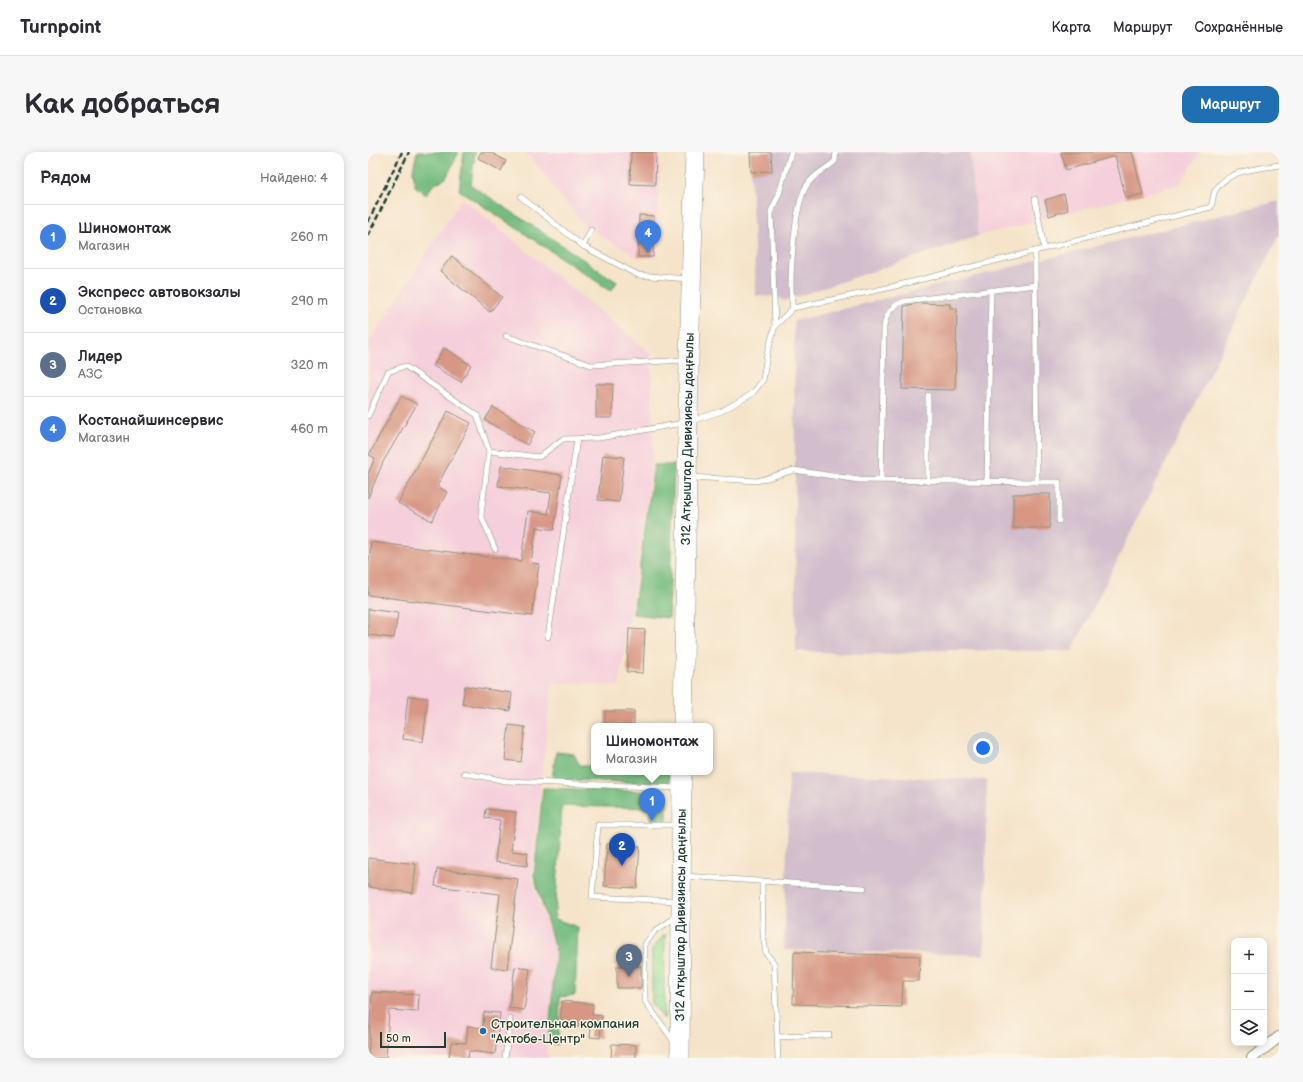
<!DOCTYPE html>
<html lang="ru">
<meta charset="utf-8">
<style>
:root{--surface:#fff;--page:#f7f7f7;--text:#2b2b33;--muted:#7c7c81;--line:#e1e1e2;--accent:#1f6fb2}
body{margin:0;font-family:"Balsamiq Sans",sans-serif;background:var(--page);color:var(--text)}
.controls{position:absolute;right:12px;bottom:12px;display:grid;overflow:hidden;border-radius:8px;box-shadow:0 2px 10px #0003}
.controls button{width:36px;height:36px;display:grid;place-items:center;padding:0;border:0;border-bottom:1px solid var(--line);background:var(--surface);color:var(--text);font:20px sans-serif}
.scale{position:absolute;left:12px;bottom:10px;width:66px;box-sizing:border-box;padding-left:4px;border:2px solid #1f3d34;border-top:0;font-size:11px;line-height:14px;white-space:nowrap;color:#1f3d34;-webkit-text-stroke:3px #fcf5e5;paint-order:stroke}
.you{position:absolute;left:615px;top:596px;width:14px;height:14px;margin:-10px;border:3px solid #fff;border-radius:50%;background:#1a73e8;box-shadow:0 0 0 6px #1a73e833}
.badge{display:grid;place-items:center;width:26px;height:26px;border-radius:50%;background:var(--accent);color:#fff;font-size:13px;font-weight:700}
.pin{position:absolute;translate:-50% -33px;filter:drop-shadow(0 1px 2px #0008)}
.pin::after{content:'';position:absolute;top:21px;width:14px;height:12px;background:inherit;clip-path:polygon(0 0,100% 0,50% 100%)}
.popup{position:absolute;left:223px;top:571px;width:122px;height:52px;box-sizing:border-box;display:grid;place-content:center;border-radius:8px;background:var(--surface);filter:drop-shadow(0 1px 3px #0005);font-size:13px;white-space:nowrap;color:var(--muted)}
.popup b{font-size:15px;color:var(--text)}
.popup::after{content:'';position:absolute;left:50%;top:100%;margin-left:-8px;border:8px solid transparent;border-top-color:var(--surface)}
.list{margin:0;padding:0;list-style:none}
h2{display:flex;justify-content:space-between;align-items:center;height:52px;margin:0;padding:0 16px;font-size:17px}
h2 small{font-size:13px;font-weight:400;color:var(--muted)}
.list li{display:grid;grid-template-columns:26px 1fr auto;gap:12px;align-items:center;box-sizing:border-box;height:64px;padding:0 16px;border-top:1px solid var(--line)}
.list b{display:block;font-size:15px;white-space:nowrap}
.list p{margin:0;font-size:13px;white-space:nowrap;color:var(--muted)}
.list em{font-size:13px;font-style:normal;color:var(--muted)}
.icon{flex:none;width:22px;height:22px;fill:none;stroke:currentColor;stroke-width:2;stroke-linecap:round;stroke-linejoin:round}
.map{position:relative;flex:none;width:911px;height:906px;overflow:hidden;border-radius:12px}
header{display:flex;align-items:center;gap:24px;box-sizing:border-box;height:56px;padding:0 20px;background:var(--surface);border-bottom:1px solid var(--line)}
header strong{font-size:19px}
nav{display:flex;gap:22px;margin-inline-start:auto;font-size:14px}
.intro{display:flex;align-items:center;justify-content:space-between;box-sizing:border-box;height:96px;padding:0 24px}
h1{margin:0;font-size:28px}
.button{padding:10px 18px;border-radius:12px;background:var(--accent);color:#fff;font-size:14px;font-weight:700}
main{display:flex;gap:24px;padding:0 24px}
aside{flex:1;background:var(--surface);border-radius:12px;box-shadow:0 2px 10px #0003}
.map>svg:first-child{display:block}
.built{fill:#f5cfdb}
.industrial{fill:#d1bdcc}
.green{fill:#93dc97;stroke:#598c66}
.forest{fill:#76bc80;stroke:#4a7c5a}
.building{fill:#d79784}
.lines{fill:none;stroke-linecap:round;stroke-linejoin:round}
.lane-casing{stroke:#8a907f;stroke-width:6}
.street-casing{stroke:#8a907f;stroke-width:12}
.highway-casing{stroke:#8a907f;stroke-width:20}
.lane{stroke:#fff;stroke-width:5}
.street{stroke:#fff;stroke-width:10}
.highway{stroke:#fff;stroke-width:19}
.rail{stroke:#1f3d34;stroke-width:2.5;stroke-dasharray:6 3;stroke-linecap:butt}
.poi-dot{fill:#1f6fb2;stroke:#fcf5e5;stroke-width:1.5}
.labels{text-anchor:middle;dominant-baseline:central;stroke-width:3;stroke-linejoin:round;paint-order:stroke}
.street-label{font-size:13px;fill:#1f3d34;stroke:#fcf5e5}
.poi-label{font-size:13px;fill:#1f3d34;stroke:#fcf5e5;text-anchor:start}
</style>
<header>
<strong>Turnpoint</strong>
<nav><a>Карта</a><a>Маршрут</a><a>Сохранённые</a></nav>
</header>
<div class="intro"><h1>Как добраться</h1><a class="button">Маршрут</a></div>
<main>
<aside>
<h2>Рядом<small>Найдено: 4</small></h2>
<ul class="list">
<li><span class="badge" style="background:#3f7fe0">1</span><div><b>Шиномонтаж</b><p>Магазин</p></div><em>260 m</em></li>
<li><span class="badge" style="background:#1a4fb4">2</span><div><b>Экспресс автовокзалы</b><p>Остановка</p></div><em>290 m</em></li>
<li><span class="badge" style="background:#5c6f8a">3</span><div><b>Лидер</b><p>АЗС</p></div><em>320 m</em></li>
<li><span class="badge" style="background:#3f7fe0">4</span><div><b>Костанайшинсервис</b><p>Магазин</p></div><em>460 m</em></li>
</ul>
</aside>
<div class="map">
<svg width="911" height="906" viewBox="0 0 911 906">
<rect width="100%" height="100%" fill="#fcf5e5"/>
<filter id="ink" filterUnits="userSpaceOnUse"><feTurbulence type="fractalNoise" baseFrequency=".025" numOctaves="2"/><feDisplacementMap in="SourceGraphic" scale="8" xChannelSelector="R" yChannelSelector="G"/><feConvolveMatrix kernelMatrix="1 2 1 2 8 2 1 2 1" color-interpolation-filters="sRGB"/></filter>
<filter id="wash" filterUnits="userSpaceOnUse"><feTurbulence type="fractalNoise" baseFrequency=".012" numOctaves="4" result="noise"/><feDisplacementMap in="SourceGraphic" scale="16" xChannelSelector="R" yChannelSelector="G"/><feGaussianBlur stdDeviation="0.9" result="paint"/><feColorMatrix in="noise" values="0 0 0 0 0 0 0 0 0 0 0 0 0 0 0 0 0 1.4 0 .05"/><feComposite in="paint" operator="in"/></filter>
<g filter="url(#wash)">
<rect width="100%" height="100%" fill="#f5e4ca"/>
<g class="built">
<polygon points="158,0 292,0 289,106 270,105 217,74"/>
<polygon points="602,0 832,0 812,32 610,84"/>
<polygon points="94,46 283,202 285,307 251,534 184,530 163,724 187,800 178,901 182,906 0,906 0,192"/>
</g>
<g class="industrial">
<polygon points="382,0 602,0 610,84 416,149 410,145 388,144"/>
<polygon points="911,49 911,83 704,499 564,498 522,503 428,499 426,169"/>
<polygon points="421,621 619,628 616,803 416,798"/>
</g>
<polygon class="green" points="297,782 296,867 284,851 284,797"/>
<g class="forest">
<polygon points="49,0 91,0 78,26 65,33 58,43 47,34 45,18"/>
<polygon points="96,0 107,0 103,33 249,130 243,139 91,38"/>
<polygon points="286,313 306,313 301,466 265,462"/>
<polygon points="188,600 206,602 212,614 226,614 226,620 301,620 301,632 184,627"/>
<polygon points="175,636 299,640 299,669 283,667 283,656 194,654 187,767 210,775 207,843 192,845 190,892 180,892 188,800 166,724"/>
</g>
<g id="blocks">
<g class="building">
<polygon points="113,0 122,0 138,9 133,19 110,6"/>
<polygon points="263,0 288,0 287,33 262,32"/>
<polygon points="382,0 403,0 404,19 383,20"/>
<polygon points="693,0 764,0 775,42 758,46 747,4 698,18"/>
<polygon points="696,42 700,58 681,64 677,48"/>
<polygon points="271,63 286,64 285,105 270,105"/>
<polygon points="84,104 134,145 122,160 72,119"/>
<polygon points="550,151 582,152 582,156 589,156 587,238 534,237 536,154"/>
<polygon points="76,196 103,213 93,230 65,214"/>
<polygon points="228,232 245,232 244,266 228,266"/>
<polygon points="33,244 49,252 15,310 0,346 0,322 7,306 1,303"/>
<polygon points="125,255 167,280 159,293 117,268"/>
<polygon points="80,259 103,271 69,334 79,340 64,369 30,351"/>
<polygon points="235,303 256,305 251,350 230,348"/>
<polygon points="133,314 194,323 186,378 168,375 163,411 171,412 164,464 0,443 0,417 3,390 153,409 160,359 180,362 183,341 130,334"/>
<rect x="645" y="342" width="37" height="34"/>
<polygon points="0,457 30,461 26,486 0,483"/>
<polygon points="261,477 277,478 275,521 259,520"/>
<polygon points="97,534 144,541 142,559 94,552"/>
<polygon points="40,544 60,546 55,590 35,587"/>
<rect x="237" y="559" width="29" height="15"/>
<polygon points="141,573 157,575 153,610 137,608"/>
<polygon points="118,657 148,660 143,699 160,701 159,714 127,710 132,668 117,666"/>
<polygon points="239,692 272,694 269,736 236,734"/>
<polygon points="0,706 48,712 45,741 0,735"/>
<polygon points="69,717 150,727 139,817 123,815 132,742 67,734"/>
<polygon points="255,796 268,796 268,814 273,814 273,836 249,836 249,814 255,814"/>
<polygon points="426,800 552,804 551,829 535,829 534,855 425,852"/>
<polygon points="147,815 162,817 156,858 141,856"/>
<polygon points="4,840 51,843 50,860 21,858 18,906 0,906"/>
<polygon points="194,849 225,852 224,863 234,864 232,886 222,885 223,876 192,873"/>
<polygon points="116,860 132,861 127,902 101,899 100,906 81,906 83,890 98,891 100,874 115,876"/>
<polygon points="244,892 268,893 268,906 243,906"/>
</g>
</g>
</g>
<g filter="url(#ink)">
<use href="#blocks" fill-opacity="0" stroke="#8a907f" stroke-width="1"/>
<g class="lines">
<defs>
<g id="lane">
<polyline points="153,45 215,94 270,123 320,127"/>
<polyline points="667,47 676,96"/>
<polyline points="215,94 223,78"/>
<path d="M425,156C420,133 426,52 439,33C445,22 458,18 467,9L468,0"/>
<polyline points="407,174 403,59 411,42 423,0"/>
<polyline points="138,184 223,213 318,208"/>
<polyline points="0,264 20,220 37,214 109,263 121,299"/>
<path d="M323,269L354,259L384,242L395,228L399,202L407,174L425,156L515,137L843,55C845,49 845,41 848,37C862,17 890,17 911,13"/>
<polyline points="322,325 389,329 426,318 491,328 669,330 667,99"/>
<path d="M513,328L516,175C518,161 524,153 537,149L668,133"/>
<polyline points="560,330 560,243"/>
<polyline points="619,330 623,138"/>
<polyline points="669,330 691,330 691,369"/>
<polyline points="127,397 113,363 121,299 171,305 195,287 231,286 315,271"/>
<polyline points="180,485 209,287"/>
<polyline points="96,621 138,629 310,636"/>
<polyline points="316,724 496,736"/>
<polyline points="394,729 395,783 398,801 406,811 410,906"/>
<polyline points="310,749 224,745 230,673 311,673"/>
<polyline points="410,885 461,883"/>
<polyline points="307,891 277,849 277,792 287,779 308,765"/>
<polyline points="137,906 142,867"/>
</g>
<polyline id="street" points="884,906 911,885"/>
<g id="highway">
<path id="s1" d="M315,574L321,208L327,0"/>
<path id="s2" d="M312,906L314,620"/>
</g>
</defs>
<use href="#lane" class="lane-casing"/>
<use href="#street" class="street-casing"/>
<use href="#highway" class="highway-casing"/>
<use href="#lane" class="lane"/>
<use href="#street" class="street"/>
<use href="#highway" class="highway"/>
<g class="rail">
<polyline points="0,70 34,0"/>
<polyline points="0,84 41,0"/>
</g>
</g>
</g>
<circle class="poi-dot" cx="115" cy="879" r="4"/>
<g class="labels">
<g class="street-label">
<text stroke="none"><textPath href="#s1" startOffset="287">312 Атқыштар Дивизиясы даңғылы</textPath></text>
<text stroke="none"><textPath href="#s2" startOffset="143">312 Атқыштар Дивизиясы даңғылы</textPath></text>
</g>
<g class="poi-label">
<text x="123" y="872">Строительная компания<tspan x="123" dy="15">"Актобе-Центр"</tspan></text>
</g>
</g>
</svg>
<div class="controls">
<button>+</button>
<button>−</button>
<button><svg class="icon" aria-label="layers" viewBox="0 0 24 24"><path d="M12 4l9 5-9 5-9-5zM3 14l9 5 9-5"/></svg></button>
</div>
<div class="scale">50 m</div>
<div class="you"></div>
<div class="pin badge" style="left:284px;top:669px;background:#3f7fe0">1</div>
<div class="popup"><b>Шиномонтаж</b>Магазин</div>
<div class="pin badge" style="left:254px;top:714px;background:#1a4fb4">2</div>
<div class="pin badge" style="left:261px;top:825px;background:#5c6f8a">3</div>
<div class="pin badge" style="left:280px;top:101px;background:#3f7fe0">4</div>
</div>
</main>
